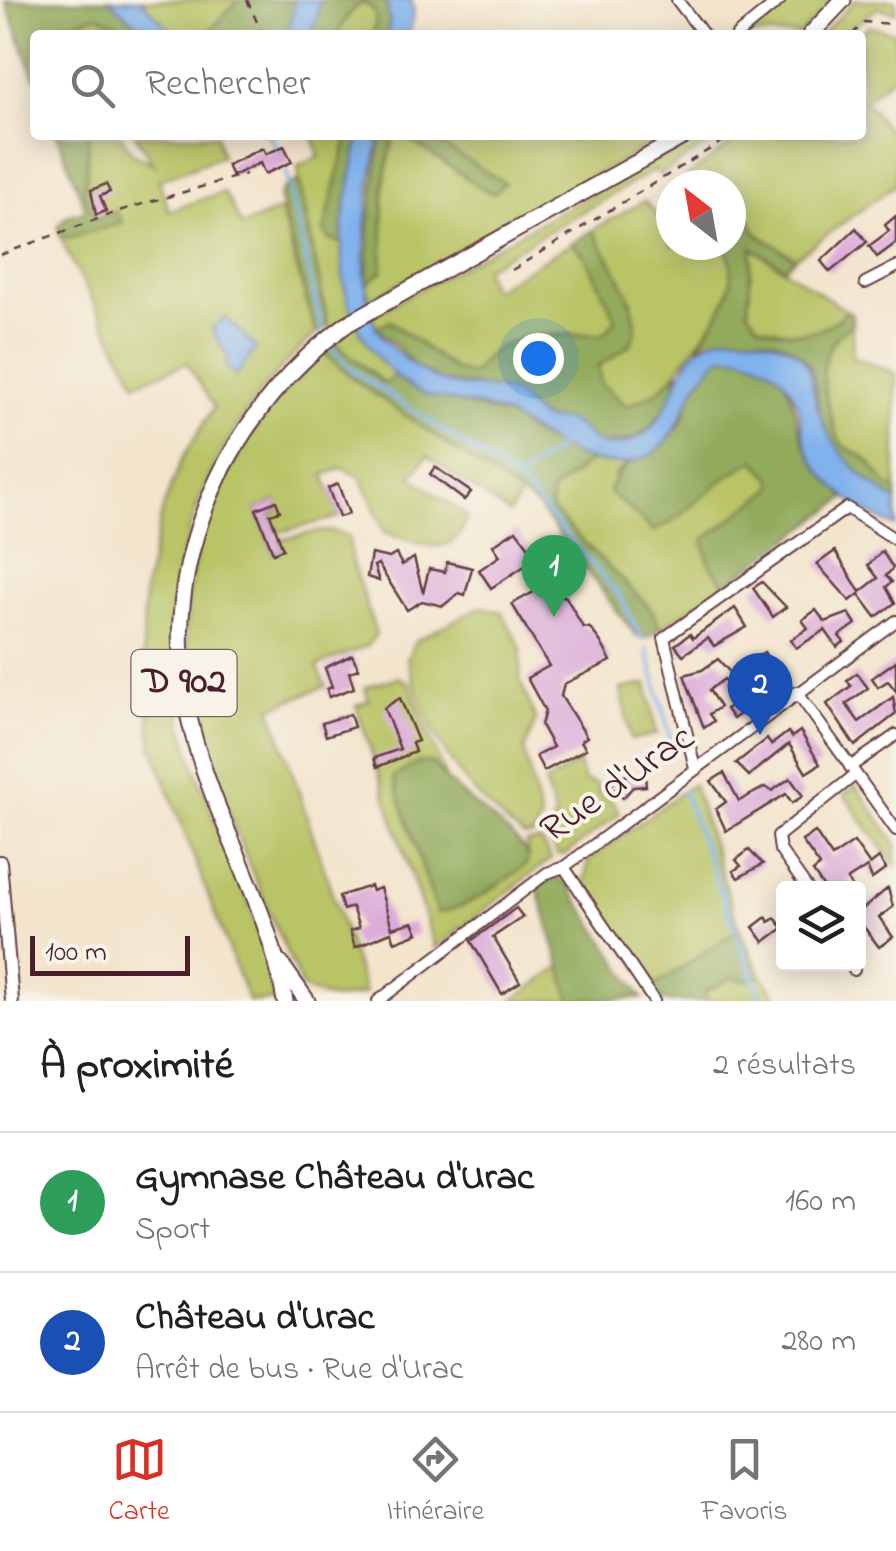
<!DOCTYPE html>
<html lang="fr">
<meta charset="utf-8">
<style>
:root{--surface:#fff;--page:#f6f6f6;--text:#202124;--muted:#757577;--line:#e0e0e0;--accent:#d93025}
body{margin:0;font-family:"Indie Flower",sans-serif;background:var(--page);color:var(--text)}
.controls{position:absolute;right:30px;bottom:30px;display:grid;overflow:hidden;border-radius:10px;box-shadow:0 5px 25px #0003}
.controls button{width:90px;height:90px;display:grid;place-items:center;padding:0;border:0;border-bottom:2px solid var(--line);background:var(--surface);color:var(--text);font:50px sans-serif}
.compass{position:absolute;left:656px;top:170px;width:90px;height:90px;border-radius:50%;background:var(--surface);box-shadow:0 5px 25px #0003;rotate:329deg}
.scale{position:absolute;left:30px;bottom:25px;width:160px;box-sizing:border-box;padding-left:10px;border:5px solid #4a1f2b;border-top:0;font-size:28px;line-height:35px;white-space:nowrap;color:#4a1f2b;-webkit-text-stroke:8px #f7f3e8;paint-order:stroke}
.you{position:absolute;left:538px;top:358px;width:35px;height:35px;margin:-25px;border:8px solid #fff;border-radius:50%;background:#1a73e8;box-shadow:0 0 0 15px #1a73e833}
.badge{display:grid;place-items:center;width:65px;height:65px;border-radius:50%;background:var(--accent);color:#fff;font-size:32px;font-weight:700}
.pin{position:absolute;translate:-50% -82px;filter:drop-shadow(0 2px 5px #0008)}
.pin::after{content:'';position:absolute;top:52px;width:35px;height:30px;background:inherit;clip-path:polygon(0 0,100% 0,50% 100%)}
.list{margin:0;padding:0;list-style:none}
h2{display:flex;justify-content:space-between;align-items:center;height:130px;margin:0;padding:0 40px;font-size:42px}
h2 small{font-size:32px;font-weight:400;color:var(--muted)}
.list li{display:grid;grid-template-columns:65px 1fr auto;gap:30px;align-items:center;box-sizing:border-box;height:140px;padding:0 40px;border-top:2px solid var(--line)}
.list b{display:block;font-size:38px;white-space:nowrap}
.list p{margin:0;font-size:32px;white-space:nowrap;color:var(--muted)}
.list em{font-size:32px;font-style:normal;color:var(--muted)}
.icon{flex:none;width:55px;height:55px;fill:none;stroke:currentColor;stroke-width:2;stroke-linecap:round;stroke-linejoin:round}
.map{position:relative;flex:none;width:896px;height:1001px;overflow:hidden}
.search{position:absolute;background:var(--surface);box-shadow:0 5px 25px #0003;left:30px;right:30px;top:30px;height:110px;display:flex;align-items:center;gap:25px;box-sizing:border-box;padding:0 35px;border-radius:10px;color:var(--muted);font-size:38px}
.sheet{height:410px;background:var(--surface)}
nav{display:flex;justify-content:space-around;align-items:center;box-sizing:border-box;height:140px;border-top:2px solid var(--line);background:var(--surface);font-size:28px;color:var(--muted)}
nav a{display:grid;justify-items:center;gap:5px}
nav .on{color:var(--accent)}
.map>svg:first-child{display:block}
.green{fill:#b8c466;stroke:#817248;stroke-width:2.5}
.forest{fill:#92aa5b;stroke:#6e6443;stroke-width:2.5}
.water{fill:#81b2ed;stroke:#66688c;stroke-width:2.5}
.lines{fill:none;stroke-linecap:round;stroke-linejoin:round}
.stream{stroke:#81b2ed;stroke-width:4}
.building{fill:#dcacd9}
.minor-casing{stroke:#633d43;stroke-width:14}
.tertiary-casing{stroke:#633d43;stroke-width:16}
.primary-casing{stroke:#633d43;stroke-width:19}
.path{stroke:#633d43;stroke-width:2.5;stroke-dasharray:8 8;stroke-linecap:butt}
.minor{stroke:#fff;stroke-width:10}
.tertiary{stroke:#fff;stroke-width:12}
.primary{stroke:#fff;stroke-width:15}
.labels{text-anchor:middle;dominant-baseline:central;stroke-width:8;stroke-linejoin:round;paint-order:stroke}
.shield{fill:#f7f3e8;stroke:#7e5f64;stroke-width:2.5}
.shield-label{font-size:38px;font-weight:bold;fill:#4a1f2b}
.street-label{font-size:40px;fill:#4a1f2b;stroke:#f7f3e8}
</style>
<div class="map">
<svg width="896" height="1001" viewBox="0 0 896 1001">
<rect width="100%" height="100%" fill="#f7f3e8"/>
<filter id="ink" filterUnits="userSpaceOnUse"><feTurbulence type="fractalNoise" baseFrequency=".01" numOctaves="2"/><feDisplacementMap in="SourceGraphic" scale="20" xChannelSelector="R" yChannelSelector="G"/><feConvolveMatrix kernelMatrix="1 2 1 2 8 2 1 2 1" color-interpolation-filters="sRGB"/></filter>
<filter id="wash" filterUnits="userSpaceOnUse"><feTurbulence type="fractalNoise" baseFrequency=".0048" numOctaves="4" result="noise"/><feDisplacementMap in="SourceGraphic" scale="40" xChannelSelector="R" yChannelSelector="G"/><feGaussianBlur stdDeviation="2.25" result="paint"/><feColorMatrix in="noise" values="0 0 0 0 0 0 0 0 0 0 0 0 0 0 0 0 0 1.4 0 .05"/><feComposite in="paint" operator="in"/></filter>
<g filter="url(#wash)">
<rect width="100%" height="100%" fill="#f3e4cc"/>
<g class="green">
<polygon points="141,0 238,0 206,35 175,35"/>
<polygon points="790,0 833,0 800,35 746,35"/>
<polygon points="855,0 896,0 896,12 878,8 842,35 821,35"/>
<polygon points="363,3 372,8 376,20 373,35 336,35 352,10"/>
<polygon points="97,15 137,35 73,35 78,22"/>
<polygon points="869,26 896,33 896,74 864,100 896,140 896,184 795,258 756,233 748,217 731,208 731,185 697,185 688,176 743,135 861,135 860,35"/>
<path d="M89,135H120L132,153L154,164L135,135H216L222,156L159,180L169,211L224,192L242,226L280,210L316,334C199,436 144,598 189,749C215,835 261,914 280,1001H248L153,748L143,662L144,591L163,509L181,461L214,407L187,363L136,383L66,250L60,235L68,238L96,220L85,193Z"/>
<path d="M313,135H348L324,231L330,240L343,243C340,297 357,336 395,375L385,384L335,343L328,325L299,180L298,166L319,157Z"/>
<polygon points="394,135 403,135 494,193 504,183 425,135 562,135 572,141 579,135 668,135 369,300 367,284 382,271 384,184"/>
<path d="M698,135H721L661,175L655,170L484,268L492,290L572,243L585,256L616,319L604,334C553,337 502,326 473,374L455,370L390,321L377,327L371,316Z"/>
<path d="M644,201L671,228V245H724C748,285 711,326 687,357C677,370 670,383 656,393C647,398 637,402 627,407L601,384L598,366L631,344L632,302L593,230Z"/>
<path d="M752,248L847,311C820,337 794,337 759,325L748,311Z"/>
<path d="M852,324L853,357L896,373V490C882,484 879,474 869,462C862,454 850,452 843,445C836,437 834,424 831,415C820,381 817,345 852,324Z"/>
<path d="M324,353L360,384L522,494L509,514L427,456L411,477L467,516C455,564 421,542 385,533L361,477L342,468L324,475L339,517L277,533L270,515L279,511L276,501L256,509L273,553L283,549L280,540C304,535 327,525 349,537L351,559L376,634L367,646L317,666L326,686L271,708L365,993C339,1001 325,1001 302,987C263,898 205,773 190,679C170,556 234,431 324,353Z"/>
<polygon points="590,461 627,464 614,475 669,524 735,469 754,461 772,478 773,488 704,540 709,563 725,585 660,629 652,610 550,510 552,492"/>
<path d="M481,607L502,612L521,648L520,680L536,720L524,750L541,820L533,836L524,837C462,790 426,735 407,659L415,641Z"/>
<polygon points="399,677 408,682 447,781 432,763 394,777 413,835 528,856 526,843 540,841 551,859 435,948 356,705 369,701 365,687"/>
<polygon points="647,684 657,734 631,740 621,689"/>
<polygon points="578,763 584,781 598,785 599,794 610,798 620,813 565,855 557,855 546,835 555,817 545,783"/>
<polygon points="693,784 739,929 653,987 584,888 588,860"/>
<polygon points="856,786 896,843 896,867 844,795"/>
<polygon points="562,966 571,1001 512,1001"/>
<polygon points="762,976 780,1001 707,1001 705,992 733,977 745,981"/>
</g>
<g class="forest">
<polygon points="5,0 109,0 150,35 137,35 97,15 78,22 73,35 35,35 35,79"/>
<polygon points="238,0 295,0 287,35 206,35"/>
<polygon points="319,0 386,0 390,22 386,35 373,35 376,20 372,8 363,3 352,10 336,35 310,35"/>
<polygon points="57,135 89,135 85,193 96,219 116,211 122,223 68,238 60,235 58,225 66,216 86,210"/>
<polygon points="348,135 360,135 343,243 330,240 324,231"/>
<polygon points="381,135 394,135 384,184 382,271 367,284 369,222"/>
<polygon points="403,135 425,135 505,183 494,193 485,190"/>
<polygon points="299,180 328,325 316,334 279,196 286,186"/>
<path d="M731,208L748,217L756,234L795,258L785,268L752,248L748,310L759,325C794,337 820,337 847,311L852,314V324C817,345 820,380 831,415C834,424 836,437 843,445C850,452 862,454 869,462C879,474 882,483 896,490V501C866,481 830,451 820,415C817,400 816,374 807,362C785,331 730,331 699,345C718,315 745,280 724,245H731Z"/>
<path d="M593,230C606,255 650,316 631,342C624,352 608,359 598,366L601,384L627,406L657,392L678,372L672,400L651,426L635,439L602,445L590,441L576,425L544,419L506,390L444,382L416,367L377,327L389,321L455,370L473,374C503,326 551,337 604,334L616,319L585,256L572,243Z"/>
<polygon points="335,343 384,384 395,375 420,392 508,416 534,435 590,461 552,491 551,510 652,610 660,629 649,637 637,637 538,507 360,384 324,353"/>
<path d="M733,354C806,368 784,407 810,454C818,470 834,484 846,498L725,585L709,563L703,540L773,488L772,478L755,461C716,477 691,514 654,531L609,492C620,456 658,457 680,424C686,416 687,404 691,395C697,381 710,369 719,357Z"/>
<path d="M419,762L432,763C454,795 516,831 528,856L526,865C499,884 470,908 437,913L393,777Z"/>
<polygon points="554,878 565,881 642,998 571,1001 537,887"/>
<polygon points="739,929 762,976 745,981 733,977 705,992 707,1001 662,1001 653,987"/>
</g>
<g class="water">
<polygon points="109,0 141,0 175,35 150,35"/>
<polygon points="295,0 319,0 318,16 310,35 287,35"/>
<polygon points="386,0 411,0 414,11 409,35 386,35 390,22"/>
<path d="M360,135H381C368,179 358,271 371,315C379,343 416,371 441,381C465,390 494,383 515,395C525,401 533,415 544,419C550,422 560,419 566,420C588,427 591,450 618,445C696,430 655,317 760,338C826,351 802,379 824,425C840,457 866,482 896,501V527C863,513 824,485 809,452C801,435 802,415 795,399C784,369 749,351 719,357C710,368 698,380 692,393C679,420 673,446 643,458C596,478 549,441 511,418C486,403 449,404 422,393C402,385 383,366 371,348C323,280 345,212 360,135Z"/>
<polygon points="225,317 256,348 236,376 225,364 229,359 211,329"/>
</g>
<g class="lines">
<g class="stream">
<polyline points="269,135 276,147"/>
<polyline points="286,172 324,338"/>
<polyline points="330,346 352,370 517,480 620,596 642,640"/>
<polyline points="518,479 562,445"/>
<polyline points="647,649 673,748"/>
<polyline points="683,791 762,1001"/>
</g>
</g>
<g id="blocks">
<g class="building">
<polygon points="284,146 292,162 265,174 260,163 232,176 227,165 263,148 266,154"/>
<polygon points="106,184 110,192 100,196 106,211 96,215 91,190"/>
<polygon points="896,216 896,243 877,257 869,246 889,231 885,225"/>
<polygon points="856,228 867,242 830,272 821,261"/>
<polygon points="435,467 471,492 464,500 430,474"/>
<polygon points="338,484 349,514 339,517 328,488"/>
<polygon points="276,501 280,511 270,514 283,549 273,553 256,509"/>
<polygon points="516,530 537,558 491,588 479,570 500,556 493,545"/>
<polygon points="835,551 860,592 878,578 868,565 882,551 893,568 886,576 892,582 886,587 895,603 876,617 859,594 850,601 817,564"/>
<polygon points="371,554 389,558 396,554 402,565 414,558 423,593 429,569 445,572 447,562 472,568 465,595 459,593 443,606 422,601 407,610 378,564 374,566 379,581 367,577"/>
<polygon points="552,582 558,594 566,597 583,627 590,628 600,641 611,661 564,684 561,696 587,737 581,741 586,749 544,771 536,756 553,747 541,725 545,711 527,678 549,666 512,604"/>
<polygon points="762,582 786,607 773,617 753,588"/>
<polygon points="735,608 747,627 714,646 708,638 683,655 675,645 690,634 693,638"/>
<polygon points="816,610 825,622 849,613 856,624 839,636 844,642 837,647 825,630 796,648 791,640 808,628 802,620"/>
<polygon points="764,652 776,670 761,680 749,662"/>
<polygon points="352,655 359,669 349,672 354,688 329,697 327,689 332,687 325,668"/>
<polygon points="718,659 744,688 757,679 762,698 733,719 726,709 738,700 724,679 709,690 720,707 709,714 714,721 704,728 684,675 702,670"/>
<polygon points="896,661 896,691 888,681 878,687 872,678"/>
<polygon points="857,673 868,688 846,704 859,722 893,697 896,714 855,746 827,704 851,686 847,680"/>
<polygon points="400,698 418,741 412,743 415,752 377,767 374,758 400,749 384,708"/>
<polygon points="350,714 354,727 326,736 322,723"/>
<polygon points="800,731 820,764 806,773 789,744 749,776 736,763 767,739 771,745 788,732 792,737"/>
<polygon points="724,773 739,801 765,787 772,791 790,778 803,796 792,803 786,794 726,831 716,809 726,802 711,781"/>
<polygon points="645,774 646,786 633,787 623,798 609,786 622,776"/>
<polygon points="815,832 832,857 854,842 870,865 879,858 886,869 872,879 867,867 847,880 853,888 824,888 813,872 820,866 802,841"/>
<polygon points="749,850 763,864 738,878 733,871 741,866 736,860"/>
<polygon points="370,886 372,891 380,888 392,928 413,922 418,933 395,942 391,932 355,947 350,931 359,928 352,907 343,910 339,896"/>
<polygon points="888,888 893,907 879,917 893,937 879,947 864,927 858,930 858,913"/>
<polygon points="516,908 523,917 493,937 520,982 502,994 471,941"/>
<polygon points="766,917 769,922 775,918 783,928 764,942 753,927"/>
</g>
</g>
</g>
<g filter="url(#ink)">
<use href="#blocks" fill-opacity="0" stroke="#633d43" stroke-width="2.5"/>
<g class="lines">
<defs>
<g id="minor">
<polyline points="677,0 704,35"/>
<polyline points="737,35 780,0"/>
<polyline points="865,283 896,267"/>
<polyline points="797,692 896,830"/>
<polyline points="850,767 896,735"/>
<polyline points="695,768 664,638 847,508 896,540"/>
<polyline points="564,867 654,1001"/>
<polyline points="807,888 780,850 778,836 855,775"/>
<polyline points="851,964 854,970"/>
<polyline points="378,1001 547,873 564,867 896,621"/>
</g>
<polyline id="tertiary" points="0,862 12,1001"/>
<g id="primary">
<polyline points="810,35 843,0"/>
<polyline points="281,964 307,1001"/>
<path d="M285,1001C270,908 217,825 193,734C150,578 220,417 347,324L686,135"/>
</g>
</defs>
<use href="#minor" class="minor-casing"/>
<use href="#tertiary" class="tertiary-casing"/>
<use href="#primary" class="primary-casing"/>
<g class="path">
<polyline points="247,0 263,35"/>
<polyline points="852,35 864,22 896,24"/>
<polyline points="615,137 617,135"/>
<polyline points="0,255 122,210 246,174"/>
<polyline points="512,270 733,135"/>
</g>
<use href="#minor" class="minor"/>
<use href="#tertiary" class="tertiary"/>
<use href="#primary" class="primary"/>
</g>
</g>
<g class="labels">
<rect class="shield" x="131.5" y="650" width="105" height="66" rx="8"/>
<g class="shield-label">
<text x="184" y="683">D 902</text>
</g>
<g class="street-label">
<text transform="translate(618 785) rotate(-35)">Rue d'Urac</text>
</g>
</g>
</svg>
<div class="controls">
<button><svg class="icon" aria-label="layers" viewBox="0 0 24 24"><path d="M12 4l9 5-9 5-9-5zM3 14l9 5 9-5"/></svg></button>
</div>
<svg class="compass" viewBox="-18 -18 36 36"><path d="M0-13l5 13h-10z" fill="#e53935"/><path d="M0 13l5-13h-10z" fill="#757577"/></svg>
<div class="scale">100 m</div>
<div class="you"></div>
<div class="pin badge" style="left:554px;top:617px;background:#2e9e5b">1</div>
<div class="pin badge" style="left:760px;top:735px;background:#1a4fb4">2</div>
<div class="search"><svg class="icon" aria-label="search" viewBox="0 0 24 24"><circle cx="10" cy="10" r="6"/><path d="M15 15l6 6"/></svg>Rechercher</div>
</div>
<section class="sheet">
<h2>À proximité<small>2 résultats</small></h2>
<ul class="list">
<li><span class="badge" style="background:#2e9e5b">1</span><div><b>Gymnase Château d'Urac</b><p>Sport</p></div><em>160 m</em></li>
<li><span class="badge" style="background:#1a4fb4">2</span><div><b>Château d'Urac</b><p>Arrêt de bus · Rue d'Urac</p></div><em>280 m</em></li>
</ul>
</section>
<nav>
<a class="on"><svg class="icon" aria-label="map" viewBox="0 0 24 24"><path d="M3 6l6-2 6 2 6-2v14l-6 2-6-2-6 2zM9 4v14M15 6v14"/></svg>Carte</a>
<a><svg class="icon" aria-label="directions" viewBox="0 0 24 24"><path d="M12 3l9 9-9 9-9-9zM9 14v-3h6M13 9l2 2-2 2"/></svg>Itinéraire</a>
<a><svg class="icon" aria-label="saved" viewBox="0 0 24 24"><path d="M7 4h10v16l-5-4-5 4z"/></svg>Favoris</a>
</nav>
